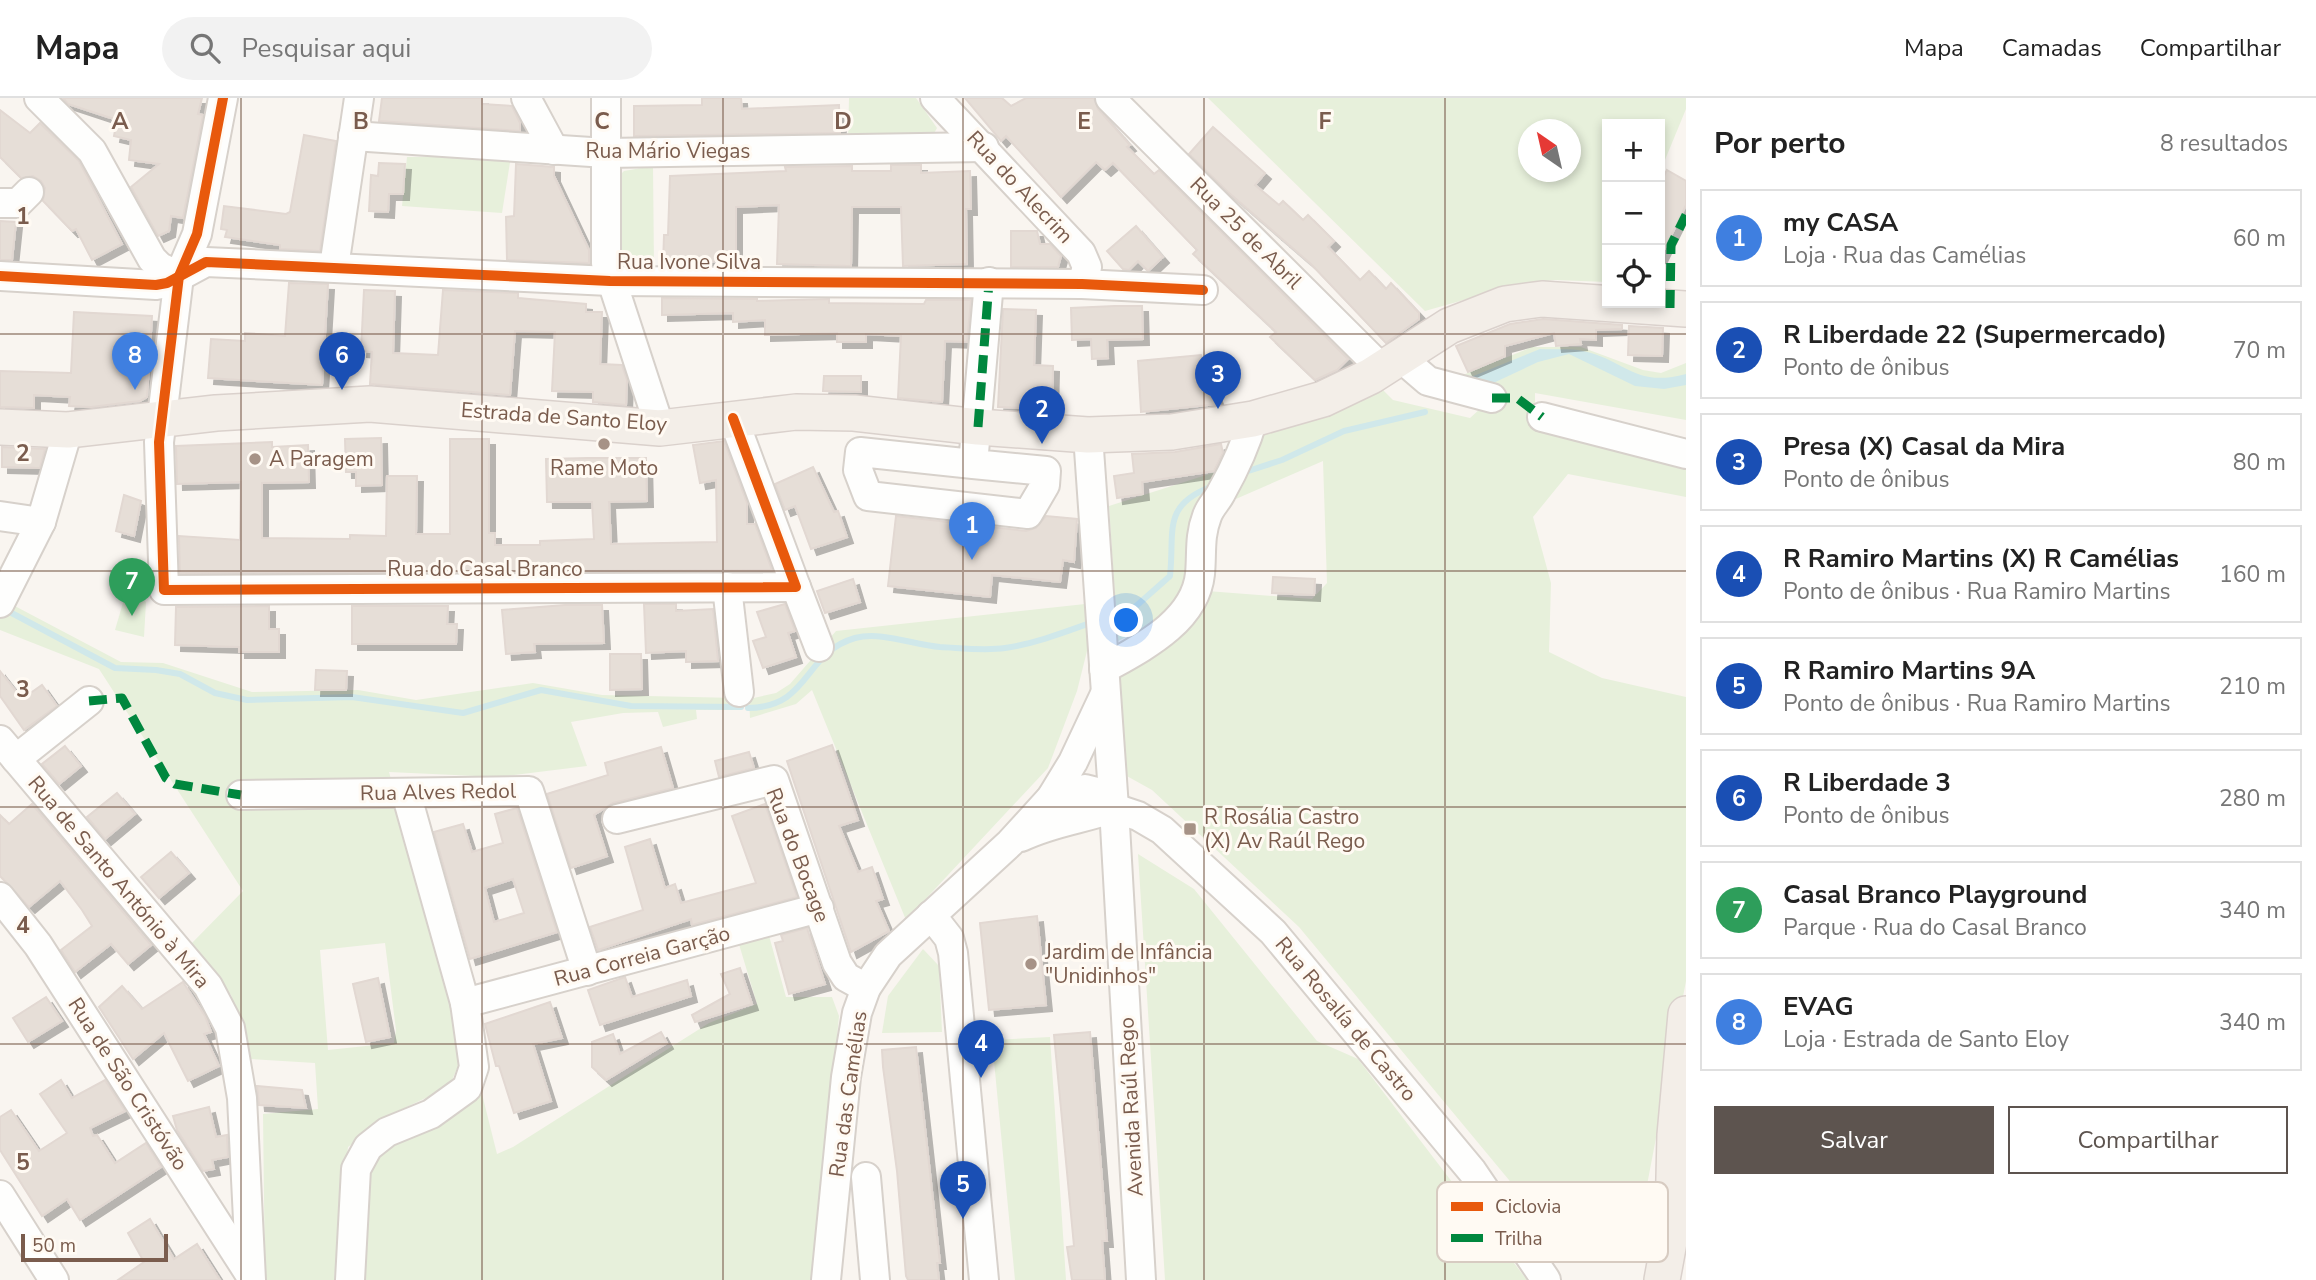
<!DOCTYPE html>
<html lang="pt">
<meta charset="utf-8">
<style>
:root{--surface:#fff;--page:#f2f2f2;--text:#222;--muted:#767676;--line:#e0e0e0;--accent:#5d544f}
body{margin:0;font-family:"Nunito Sans",sans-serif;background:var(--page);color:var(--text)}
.controls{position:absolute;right:21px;top:21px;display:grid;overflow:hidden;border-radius:0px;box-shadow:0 4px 10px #0003}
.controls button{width:63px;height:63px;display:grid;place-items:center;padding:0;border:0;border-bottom:2px solid var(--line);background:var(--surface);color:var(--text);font:35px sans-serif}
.compass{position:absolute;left:1518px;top:21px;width:63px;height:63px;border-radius:50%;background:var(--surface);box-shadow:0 4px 10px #0003;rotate:326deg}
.scale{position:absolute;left:21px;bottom:18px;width:147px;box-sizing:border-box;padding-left:7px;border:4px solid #7a5c4d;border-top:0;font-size:19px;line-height:24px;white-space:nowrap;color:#7a5c4d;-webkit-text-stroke:5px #fffaf3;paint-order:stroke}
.you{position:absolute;left:1127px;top:523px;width:24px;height:24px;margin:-18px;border:5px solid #fff;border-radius:50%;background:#1a73e8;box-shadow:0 0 0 10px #1a73e833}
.badge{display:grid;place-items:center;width:46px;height:46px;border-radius:50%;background:var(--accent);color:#fff;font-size:23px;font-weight:700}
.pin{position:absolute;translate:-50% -58px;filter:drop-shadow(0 2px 4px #0008)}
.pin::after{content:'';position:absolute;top:37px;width:24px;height:21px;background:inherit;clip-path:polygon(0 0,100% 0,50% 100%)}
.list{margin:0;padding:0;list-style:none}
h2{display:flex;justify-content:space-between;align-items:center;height:91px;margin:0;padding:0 28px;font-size:30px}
h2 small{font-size:23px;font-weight:400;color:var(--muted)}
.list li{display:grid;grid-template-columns:46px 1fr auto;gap:21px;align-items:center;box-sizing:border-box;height:98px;margin:0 14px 14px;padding:0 14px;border:2px solid var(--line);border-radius:0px}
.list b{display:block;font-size:26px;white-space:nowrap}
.list p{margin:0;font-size:23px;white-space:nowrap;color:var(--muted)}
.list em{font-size:23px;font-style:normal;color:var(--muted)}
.actions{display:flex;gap:14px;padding:21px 28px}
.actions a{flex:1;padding:16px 0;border:2px solid var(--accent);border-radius:0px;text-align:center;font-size:24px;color:var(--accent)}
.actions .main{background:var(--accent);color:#fff}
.icon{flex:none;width:38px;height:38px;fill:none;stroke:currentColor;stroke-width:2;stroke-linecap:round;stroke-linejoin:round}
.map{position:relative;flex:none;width:1686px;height:1182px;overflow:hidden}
header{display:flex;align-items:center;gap:42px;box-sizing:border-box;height:98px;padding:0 35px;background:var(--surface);border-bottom:2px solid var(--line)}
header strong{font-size:33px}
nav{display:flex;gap:38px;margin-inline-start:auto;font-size:24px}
.search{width:490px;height:63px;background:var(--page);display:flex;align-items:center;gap:18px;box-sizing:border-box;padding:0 24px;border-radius:38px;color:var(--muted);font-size:26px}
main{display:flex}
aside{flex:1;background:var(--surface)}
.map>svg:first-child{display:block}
.green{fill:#e7f0db;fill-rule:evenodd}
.water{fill:#d0e8ea}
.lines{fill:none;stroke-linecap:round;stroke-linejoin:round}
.stream{stroke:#d0e8ea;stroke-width:6}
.building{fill:#e6ded7;stroke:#e2d8d2;stroke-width:2;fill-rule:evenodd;filter:url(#shadow)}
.minor-casing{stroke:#d7d1cb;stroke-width:32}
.major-casing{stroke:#dad1cc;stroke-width:38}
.minor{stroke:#fefefd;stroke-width:28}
.major{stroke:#f3eee8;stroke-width:35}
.quiet{stroke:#00873e;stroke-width:9;stroke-dasharray:18 9;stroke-linecap:butt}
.cycleway-casing{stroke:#fffaf3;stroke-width:15}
.cycleway{stroke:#e8590c;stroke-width:10}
.grid{fill:none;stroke:#7a5c4d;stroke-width:2;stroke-opacity:0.55}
.poi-dot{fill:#a69286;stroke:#fffaf3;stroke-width:2.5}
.labels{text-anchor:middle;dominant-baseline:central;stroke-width:6;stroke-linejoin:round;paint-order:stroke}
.street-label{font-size:21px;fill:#7a5c4d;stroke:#fffaf3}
.poi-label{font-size:21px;fill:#7a5c4d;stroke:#fffaf3;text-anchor:start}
.key{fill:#fffaf3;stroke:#d7cbc1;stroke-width:2}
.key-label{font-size:19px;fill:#7a5c4d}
.grid-label{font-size:23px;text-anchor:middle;font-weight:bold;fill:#7a5c4d;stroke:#fffaf3;stroke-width:6;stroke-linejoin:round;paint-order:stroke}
</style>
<header>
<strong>Mapa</strong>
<div class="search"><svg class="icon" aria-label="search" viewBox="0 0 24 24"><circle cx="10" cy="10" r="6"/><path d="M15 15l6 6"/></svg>Pesquisar aqui</div>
<nav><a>Mapa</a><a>Camadas</a><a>Compartilhar</a></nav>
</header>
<main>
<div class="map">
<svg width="1686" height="1182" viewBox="0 0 1686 1182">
<defs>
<filter id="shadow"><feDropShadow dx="6" dy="6" stdDeviation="0" flood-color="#0004"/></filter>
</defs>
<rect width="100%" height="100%" fill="#f9f5f0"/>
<g class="green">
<polygon points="849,0 916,0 937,30 933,37 848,43"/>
<path d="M1208,0H1686V11L1660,74V26H1607V184L1555,182L1520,186L1425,213ZM1528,32H1570V74H1528Z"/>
<polygon points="511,58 502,115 402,108 407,59"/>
<polygon points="653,68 654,169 627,170 619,157 619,78 624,73"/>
<polygon points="1532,249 1581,249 1643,272 1661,275 1686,265 1686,322 1535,295 1535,323 1686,371 1686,399 1568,376 1533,419 1551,485 1549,554 1602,580 1686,599 1686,883 1647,1087 1644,1145 1614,1165 1577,1164 1299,829 1152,692 1125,677 1119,577 1207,493 1312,501 1327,485 1323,363 1222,407 1252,345 1265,335 1383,292 1393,302 1470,320 1503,290 1458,279"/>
<polygon points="1225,371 1189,485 1159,522 1118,543 1109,408"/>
<polygon points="127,491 146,504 144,539 115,532"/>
<path d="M11,506L121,564L163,565L252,594L358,592L416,602L533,585L602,597L737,600L738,612H696L697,621L663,629L658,614L623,615L571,624L587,668L498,679L389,674L466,950L449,989L396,1014L348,1049L334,1182H265L263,1016L318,1011L315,965L251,961L231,897L191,846L243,793L99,571L0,532V520ZM385,845L396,932L394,945L328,952L320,852Z"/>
<polygon points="1085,506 1089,545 1077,593 1048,670 906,822 812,592 796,606 750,620 749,601 776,595 790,586 836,533"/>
<polygon points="1138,756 1194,791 1317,943 1358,961 1527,1182 1165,1182"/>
<polygon points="768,834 786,899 832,899 839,918 814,1182 357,1182 368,1069 381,1050 482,996 497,1056 513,1049 709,925 757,906 738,843"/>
<polygon points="923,851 939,868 942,934 882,935 888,898"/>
<polygon points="1050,939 1066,1182 1015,1182 992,942"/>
</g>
<path class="water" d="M1540,251C1554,252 1570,250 1583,253C1626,262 1634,290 1686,276V287L1664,291L1635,288L1569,256L1538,264L1489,287L1466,281Z"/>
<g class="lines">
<g class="stream">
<polyline points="1242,375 1282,362 1344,333 1425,314"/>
<polyline points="6,512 115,570 156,572 180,576 215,595 247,602 352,599 463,615 541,592 631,608 741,609"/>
<polyline points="1127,512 1128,532"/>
<path d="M1109,518L1135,509L1170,478C1175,433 1161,407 1213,388"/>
<path d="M748,610C811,609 803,555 855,540C882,533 913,547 940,549C961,550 985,553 1005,550C1034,546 1065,534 1093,524"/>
</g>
</g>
<g class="building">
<polygon points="63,0 202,0 198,16 203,17 183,120 171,118 169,133 158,138 131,89 159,66 129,62 131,42 114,38 117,22 68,6"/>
<polygon points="382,0 482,0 482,6 512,8 520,25 520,33 379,23"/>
<polygon points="702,0 741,0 742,11 839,7 840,35 634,38 634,8 702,7"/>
<polygon points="965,0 1002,0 1011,8 1026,0 1094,0 1098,11 1130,47 1127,49 1154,76 1159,72 1348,261 1337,272 1315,282 1270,239 1276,234 1193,156 1197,152 1113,65 1105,72 1096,64 1061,99 1006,38 1001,43"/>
<polygon points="0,12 30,35 40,25 79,63 122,146 92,162 76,131 72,133 43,103 45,90 41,83 33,78 21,80 0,59"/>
<polygon points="1213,29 1265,75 1255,87 1279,107 1283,103 1303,122 1308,117 1334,143 1328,149 1360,182 1369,173 1386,191 1391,185 1419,215 1419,221 1386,245 1311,166 1228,94 1189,56"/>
<polygon points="304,37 336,43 320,153 280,151 280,147 225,139 227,132 221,131 224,108 286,116 290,114"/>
<polygon points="379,65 405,66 403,96 389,96 388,114 369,113 371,77 378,78"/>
<polygon points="516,66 554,69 554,78 589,152 589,165 507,162 506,119 514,118"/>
<polygon points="891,67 921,67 921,75 970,73 971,111 966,111 967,166 903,168 901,109 852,109 851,168 777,166 779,107 736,109 736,162 663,167 664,137 668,137 670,78 786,73 785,69 852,68 852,73 891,73"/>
<polygon points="1667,72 1686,83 1686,107 1660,160 1660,85"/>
<polygon points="0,123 16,124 12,162 0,162"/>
<polygon points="1136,128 1163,159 1148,173 1138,163 1129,172 1123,171 1107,153"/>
<polygon points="1011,133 1037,133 1040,146 1050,146 1061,158 1058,169 1011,169"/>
<polygon points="289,185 328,186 322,287 208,280 211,241 245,243 245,235 285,238"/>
<polygon points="364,192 395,193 393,255 438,257 443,192 518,195 518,200 586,206 586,214 602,214 600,266 622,267 627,282 626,307 593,304 593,294 552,293 555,234 515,233 510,297 370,286 372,254 361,253"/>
<polygon points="662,200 757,201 757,203 829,201 829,205 924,206 926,202 971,202 967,244 945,243 942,304 898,300 901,238 866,236 866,244 837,244 837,235 765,237 765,222 733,224 733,215 662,217"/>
<polygon points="1115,208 1142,208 1143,241 1107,242 1108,260 1092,261 1091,241 1072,242 1071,210"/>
<polygon points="1003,211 1036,212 1034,267 1053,268 1052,311 998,309"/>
<polygon points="74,214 152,218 147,299 140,303 91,309 69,308 70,299 34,297 34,310 0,309 0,273 71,275"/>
<polygon points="1543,221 1622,227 1622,231 1596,232 1596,242 1580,241 1581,246 1556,248 1554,235 1505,248 1505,258 1468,274 1456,248 1510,226"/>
<polygon points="1629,228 1663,230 1662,258 1628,257"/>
<polygon points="1201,257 1219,306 1141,314 1138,263"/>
<polygon points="824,278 861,278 861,294 823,293"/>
<polygon points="381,340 382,387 356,388 356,374 346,374 345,341"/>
<polygon points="450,341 489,341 489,435 495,435 495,447 540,447 540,443 594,441 592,404 547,404 546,361 588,360 646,360 647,403 609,404 611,446 717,444 716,382 700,385 693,347 724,343 747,405 747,426 755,426 772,472 180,475 179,438 240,442 241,384 177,386 176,348 272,344 272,349 308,347 309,384 262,385 262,440 350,441 350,437 386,438 387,378 417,378 416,436 450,436"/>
<polygon points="1221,346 1223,355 1214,373 1142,384 1143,396 1117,400 1114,378 1134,375 1132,356 1175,354"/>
<polygon points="2,349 45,351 40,370 2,369"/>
<polygon points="813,369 834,414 838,413 847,439 811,451 795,408 785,412 775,386"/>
<polygon points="124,397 141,403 134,438 116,433"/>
<polygon points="896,418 1026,433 1036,430 1046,418 1077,421 1074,464 1063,462 1060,484 992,477 990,499 888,488"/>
<polygon points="1273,479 1315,481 1314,497 1272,495"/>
<polygon points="853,481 860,504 825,515 817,493"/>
<polygon points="644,506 676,506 676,513 713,511 718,563 686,564 686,553 646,555"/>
<polygon points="785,506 795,533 788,535 796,559 763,570 753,543 766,539 757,514"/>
<polygon points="565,507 602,507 604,545 534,546 535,554 506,556 502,512"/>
<polygon points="269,508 269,531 279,531 279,554 239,554 239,549 175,547 176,509"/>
<polygon points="352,508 448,508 447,526 457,526 456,546 352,546"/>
<polygon points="610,556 641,556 642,591 610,592"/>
<polygon points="316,572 347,573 346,592 315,592"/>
<polygon points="0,573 22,601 42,587 57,608 24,632 0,598"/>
<polygon points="832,647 858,722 839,728 858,774 872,769 883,801 876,803 889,833 851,854 787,663"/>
<polygon points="65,648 81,668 59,686 42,666"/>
<polygon points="661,649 673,690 613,705 594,717 607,758 571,770 547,696 608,677 605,665"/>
<polygon points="749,654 754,670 719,679 715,663"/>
<polygon points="117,695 135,716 105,741 87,719"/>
<polygon points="32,706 151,847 128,866 111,846 75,874 61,852 92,828 82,812 60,783 29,809 0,778 0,717 9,726"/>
<polygon points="765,706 797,799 692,827 691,821 598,852 590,829 643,812 625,749 650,741 665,790 675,786 681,805 756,785 732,718"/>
<path d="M517,710L557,834L470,861L434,734L463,726L472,754L503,745L495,716ZM513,781L524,815L494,824L485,790Z"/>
<polygon points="171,754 189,775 159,800 141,779"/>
<polygon points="1037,818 1046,907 989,912 980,825"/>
<polygon points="807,830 825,886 789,896 775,845 783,843 781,837"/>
<polygon points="740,870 752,906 695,924 692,917 730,896 721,876"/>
<polygon points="625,879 632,899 687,882 691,898 600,927 588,892"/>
<polygon points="378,880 390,939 366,944 353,886"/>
<polygon points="183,884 205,918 211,934 204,936 219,968 188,983 164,935 133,961 99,909 122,888 142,911"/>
<polygon points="46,899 62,923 28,944 13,920"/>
<polygon points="550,904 562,940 533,946 551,1003 514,1015 499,968 496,968 485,926"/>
<polygon points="661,934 667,945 606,982 592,969 592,944 613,936 620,956"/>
<polygon points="1090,934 1107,1143 1102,1143 1105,1182 1072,1182 1067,1149 1074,1148 1054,937"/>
<polygon points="916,949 940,1165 937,1165 939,1182 908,1182 906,1178 897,1073 883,969 882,952"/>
<polygon points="61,982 72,1000 105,982 125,1013 90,1030 93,1038 97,1037 115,1065 146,1045 161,1069 80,1122 67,1101 42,1118 0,1052 0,1019 11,1012 39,1053 67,1035 40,996"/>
<polygon points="257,988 302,992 306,1010 259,1007"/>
<polygon points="209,1009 216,1039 227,1037 228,1059 212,1062 214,1071 203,1073 177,1032 173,1018"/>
<polygon points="150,1121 174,1161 197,1146 220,1182 118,1182 144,1164 128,1135"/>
</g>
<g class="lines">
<defs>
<g id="minor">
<polyline points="39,0 92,53 152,161 160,169 179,178"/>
<polyline points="223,0 197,136 179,178 159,344 164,492 796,489 733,320"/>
<polyline points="526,0 554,52"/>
<polyline points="606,0 606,165 660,330"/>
<polyline points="935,0 1081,155 1087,169 1082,186"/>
<polyline points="1110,0 1382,271"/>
<polyline points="353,38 606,55 984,49"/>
<polyline points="0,105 18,105 29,94"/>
<polyline points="334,169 359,0"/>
<polyline points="0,178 156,187 167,185 206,164 610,183 1082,186 1203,192"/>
<polyline points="1400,259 1428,283 1492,300"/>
<polyline points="1542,319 1686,356"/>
<polyline points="1088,337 1114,710 1141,1182"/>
<polyline points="973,366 1046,373 1045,387 1028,416 868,398 858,372 860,354 973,366 989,184"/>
<polyline points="0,418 41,424"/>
<polyline points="727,489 739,594"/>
<polyline points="796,489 819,549"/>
<polyline points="0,505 41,424 68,332"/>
<path d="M1104,571C1141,550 1195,524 1200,476C1202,455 1199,439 1207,418C1210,409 1217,403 1221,395C1234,372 1246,346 1253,321"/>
<polyline points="0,642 208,888 230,930 242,1000 251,1182"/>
<polyline points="16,661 89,603"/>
<polyline points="241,697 529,693 587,873"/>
<polyline points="1051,700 1085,691 1097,694 1114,710 1138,718 1162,732 1273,834 1472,1073 1546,1182"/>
<polyline points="617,721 774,682 837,865 846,879 866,890"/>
<path d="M1021,739C1052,724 1083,721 1114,710"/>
<polyline points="0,799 38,847 249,1175"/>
<polyline points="931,817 949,840 953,855 984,1182"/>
<polyline points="465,905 819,810"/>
<polyline points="866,1079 875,1182"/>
<polyline points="0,1097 54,1182"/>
<polyline points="350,1182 356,1071 368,1049 387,1034 431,1016 467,990 474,969 465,905 406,695"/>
<polyline points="826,1182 846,979 857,915 866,890 888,857 1010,745 1051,700 1073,664 1105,596"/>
</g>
<g id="major">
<polyline points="0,329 68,332 216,315 370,306 660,330 796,314 854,315 978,329 1088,337 1172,334 1253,321 1323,301 1371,278 1449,228 1505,206 1542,201 1686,211"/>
<polyline points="1662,1182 1673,1122 1675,1037 1686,916"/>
</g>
</defs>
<use href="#minor" class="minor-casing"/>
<use href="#major" class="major-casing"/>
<use href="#minor" class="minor"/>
<use href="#major" class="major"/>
<g class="quiet">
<polyline points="1670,210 1671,147 1686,117"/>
<polyline points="1492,300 1517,300 1542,319"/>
<polyline points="978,329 989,184"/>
<polyline points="89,603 122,600 166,680 175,686 241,697"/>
</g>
<defs>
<g id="cycleway">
<polyline points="223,0 197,136 179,178 159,344 164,492 796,489 733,320"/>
<polyline points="0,178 156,187 167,185 206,164 610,183 1082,186 1203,192"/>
</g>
</defs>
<use href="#cycleway" class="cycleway-casing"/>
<use href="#cycleway" class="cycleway"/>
</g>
<path class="grid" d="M241,0V1182M482,0V1182M723,0V1182M963,0V1182M1204,0V1182M1445,0V1182M0,236H1686M0,473H1686M0,709H1686M0,946H1686"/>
<g class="poi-dot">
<circle cx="604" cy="346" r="7"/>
<circle cx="255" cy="361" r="7"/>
<rect x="1183" y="724" width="14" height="14" rx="3.5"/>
<circle cx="1031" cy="866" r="7"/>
</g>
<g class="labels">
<g class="street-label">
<text x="668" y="53">Rua Mário Viegas</text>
<text transform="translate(1020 89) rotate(47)">Rua do Alecrim</text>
<text transform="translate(1246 135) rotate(45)">Rua 25 de Abril</text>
<text x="689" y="164">Rua Ivone Silva</text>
<text transform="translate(564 319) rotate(4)">Estrada de Santo Eloy</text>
<text x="485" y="471">Rua do Casal Branco</text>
<text transform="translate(438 694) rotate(-1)">Rua Alves Redol</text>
<text transform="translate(798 757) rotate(69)">Rua do Bocage</text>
<text transform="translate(119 784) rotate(50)">Rua de Santo António à Mira</text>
<text transform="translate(642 858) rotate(-15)">Rua Correia Garção</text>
<text transform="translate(1346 921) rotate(50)">Rua Rosalía de Castro</text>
<text transform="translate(128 986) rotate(57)">Rua de São Cristóvão</text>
<text transform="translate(848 996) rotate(-82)">Rua das Camélias</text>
<text transform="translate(1131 1009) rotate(-93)">Avenida Raúl Rego</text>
</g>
<g class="poi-label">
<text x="269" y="361">A Paragem</text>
<text x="604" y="370" text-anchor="middle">Rame Moto</text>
<text x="1204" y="719">R Rosália Castro<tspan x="1204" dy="24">(X) Av Raúl Rego</tspan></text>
<text x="1045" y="854">Jardim de Infância<tspan x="1045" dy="24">"Unidinhos"</tspan></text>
</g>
</g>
<rect x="1437" y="1084" width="231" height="80" rx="10" class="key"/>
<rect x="1451" y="1104" width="32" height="9" fill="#e8590c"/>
<rect x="1451" y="1136" width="32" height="8" fill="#00873e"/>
<g class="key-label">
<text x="1495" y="1115">Ciclovia</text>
<text x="1495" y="1147">Trilha</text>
</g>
<g class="grid-label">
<text x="120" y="31">A</text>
<text x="361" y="31">B</text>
<text x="602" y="31">C</text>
<text x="843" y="31">D</text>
<text x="1084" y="31">E</text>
<text x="1325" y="31">F</text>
<text x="23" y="126">1</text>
<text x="23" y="363">2</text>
<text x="23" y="599">3</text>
<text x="23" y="835">4</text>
<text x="23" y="1072">5</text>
</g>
</svg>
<div class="controls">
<button>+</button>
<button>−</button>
<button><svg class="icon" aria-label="locate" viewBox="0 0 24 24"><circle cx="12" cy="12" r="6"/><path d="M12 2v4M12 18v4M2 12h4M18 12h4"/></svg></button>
</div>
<svg class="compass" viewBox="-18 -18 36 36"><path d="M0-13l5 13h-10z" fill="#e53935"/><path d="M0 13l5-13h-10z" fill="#767676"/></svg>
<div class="scale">50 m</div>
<div class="you"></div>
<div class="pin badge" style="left:972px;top:462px;background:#3f7fe0">1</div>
<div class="pin badge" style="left:1042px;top:346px;background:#1a4fb4">2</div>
<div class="pin badge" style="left:1218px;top:311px;background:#1a4fb4">3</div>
<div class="pin badge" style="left:981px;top:980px;background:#1a4fb4">4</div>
<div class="pin badge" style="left:963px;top:1121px;background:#1a4fb4">5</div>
<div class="pin badge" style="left:342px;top:292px;background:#1a4fb4">6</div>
<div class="pin badge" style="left:132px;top:518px;background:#2e9e5b">7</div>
<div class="pin badge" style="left:135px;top:292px;background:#3f7fe0">8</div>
</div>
<aside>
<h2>Por perto<small>8 resultados</small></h2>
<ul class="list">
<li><span class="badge" style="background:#3f7fe0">1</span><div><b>my CASA</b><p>Loja · Rua das Camélias</p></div><em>60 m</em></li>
<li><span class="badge" style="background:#1a4fb4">2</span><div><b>R Liberdade 22 (Supermercado)</b><p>Ponto de ônibus</p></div><em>70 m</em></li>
<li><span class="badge" style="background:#1a4fb4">3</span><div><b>Presa (X) Casal da Mira</b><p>Ponto de ônibus</p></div><em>80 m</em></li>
<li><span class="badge" style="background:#1a4fb4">4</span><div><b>R Ramiro Martins (X) R Camélias</b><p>Ponto de ônibus · Rua Ramiro Martins</p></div><em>160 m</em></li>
<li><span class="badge" style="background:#1a4fb4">5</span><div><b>R Ramiro Martins 9A</b><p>Ponto de ônibus · Rua Ramiro Martins</p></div><em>210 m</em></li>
<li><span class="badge" style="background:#1a4fb4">6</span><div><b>R Liberdade 3</b><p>Ponto de ônibus</p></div><em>280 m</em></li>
<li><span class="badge" style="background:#2e9e5b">7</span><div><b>Casal Branco Playground</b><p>Parque · Rua do Casal Branco</p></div><em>340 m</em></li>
<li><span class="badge" style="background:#3f7fe0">8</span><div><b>EVAG</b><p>Loja · Estrada de Santo Eloy</p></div><em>340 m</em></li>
</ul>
<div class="actions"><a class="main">Salvar</a><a>Compartilhar</a></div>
</aside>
</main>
